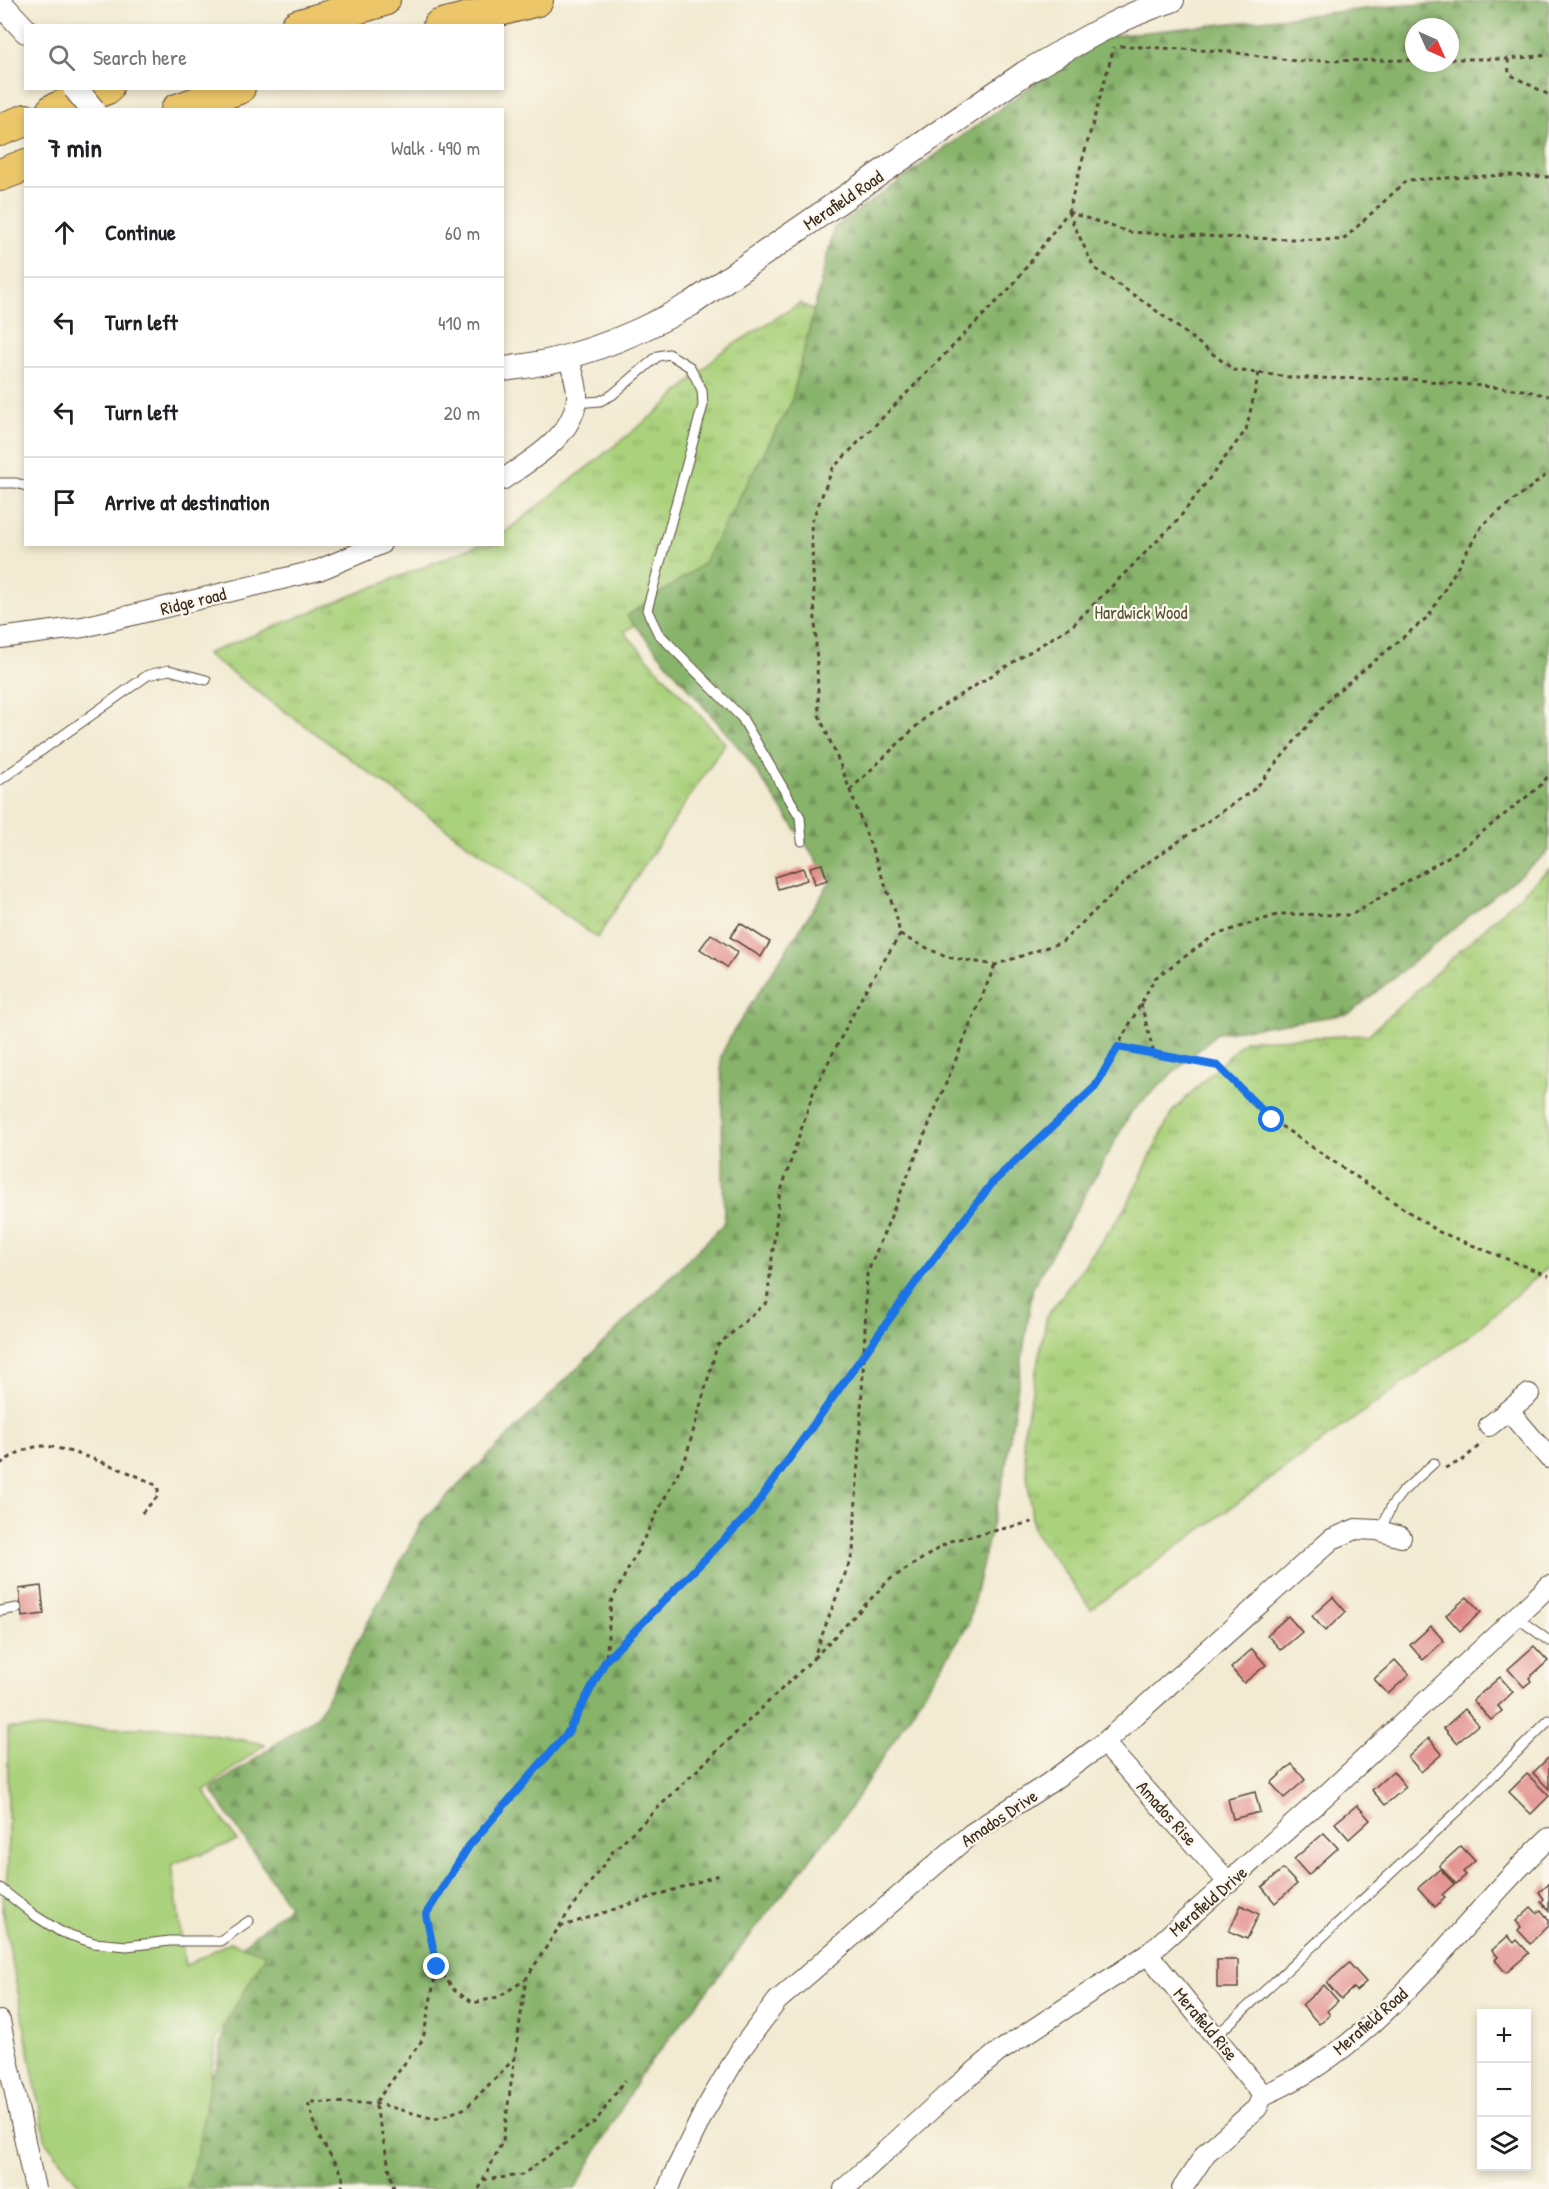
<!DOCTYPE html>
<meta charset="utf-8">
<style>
:root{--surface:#fff;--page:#f6f6f6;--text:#202124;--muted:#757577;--line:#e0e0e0}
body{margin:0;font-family:"Patrick Hand",sans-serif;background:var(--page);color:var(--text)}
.controls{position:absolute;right:18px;bottom:18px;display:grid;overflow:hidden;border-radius:0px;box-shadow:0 3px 9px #0003}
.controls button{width:54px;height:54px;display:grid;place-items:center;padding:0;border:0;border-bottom:2px solid var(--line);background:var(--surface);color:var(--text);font:30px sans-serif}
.compass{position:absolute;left:1405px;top:18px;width:54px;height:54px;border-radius:50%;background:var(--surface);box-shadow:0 3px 9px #0003;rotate:135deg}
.stop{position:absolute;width:18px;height:18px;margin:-14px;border:4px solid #1a73e8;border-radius:50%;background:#fff}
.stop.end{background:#1a73e8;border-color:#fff;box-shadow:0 2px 6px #0008}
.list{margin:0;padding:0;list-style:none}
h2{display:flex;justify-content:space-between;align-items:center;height:78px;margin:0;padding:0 24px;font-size:26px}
h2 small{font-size:20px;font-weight:400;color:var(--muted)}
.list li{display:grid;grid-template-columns:39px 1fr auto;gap:18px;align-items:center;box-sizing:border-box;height:90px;padding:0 24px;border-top:2px solid var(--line)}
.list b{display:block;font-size:22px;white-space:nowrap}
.list em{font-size:20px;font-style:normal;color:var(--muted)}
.icon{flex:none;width:33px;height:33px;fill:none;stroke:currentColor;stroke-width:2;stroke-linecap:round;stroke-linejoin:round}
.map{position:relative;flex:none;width:1549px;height:2189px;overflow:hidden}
.search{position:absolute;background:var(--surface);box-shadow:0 3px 9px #0003;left:24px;top:24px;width:480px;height:66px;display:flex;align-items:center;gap:15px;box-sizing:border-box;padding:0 21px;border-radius:0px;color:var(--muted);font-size:22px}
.panel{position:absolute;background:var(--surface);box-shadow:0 3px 9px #0003;left:24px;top:108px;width:480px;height:438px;border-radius:0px}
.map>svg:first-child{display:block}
.grass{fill:url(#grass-tufts);stroke:#727e4c;stroke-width:1.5}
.forest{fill:url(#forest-firs);stroke:#616e44;stroke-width:1.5;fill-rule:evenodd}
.garden{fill:#aad17b;stroke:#727e4c;stroke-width:1.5}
.building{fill:#e28b8a}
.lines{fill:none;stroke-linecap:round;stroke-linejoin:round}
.service-casing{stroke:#564739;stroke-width:11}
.minor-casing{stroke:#564739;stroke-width:22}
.tertiary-casing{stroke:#564739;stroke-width:26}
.trunk-casing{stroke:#564739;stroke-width:34}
.path{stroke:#564739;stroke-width:3;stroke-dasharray:4.5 4.5;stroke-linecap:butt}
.service{stroke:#fff;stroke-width:9}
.minor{stroke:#fff;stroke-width:20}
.tertiary{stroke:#fff;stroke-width:24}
.trunk{stroke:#ecc669;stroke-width:32}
.tertiary-bridge-casing{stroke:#564739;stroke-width:26;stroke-linecap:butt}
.tertiary-bridge{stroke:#fff;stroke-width:24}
.route{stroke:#1a73e8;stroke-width:8}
.labels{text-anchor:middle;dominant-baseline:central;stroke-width:4.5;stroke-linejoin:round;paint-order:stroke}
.street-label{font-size:18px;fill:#3b2a1e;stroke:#fbf7ec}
.park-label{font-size:18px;fill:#575435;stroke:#fbf7ec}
</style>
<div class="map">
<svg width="1549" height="2189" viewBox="0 0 1549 2189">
<defs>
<pattern id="grass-tufts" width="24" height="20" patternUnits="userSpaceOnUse" patternTransform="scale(1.5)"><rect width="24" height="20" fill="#aad17b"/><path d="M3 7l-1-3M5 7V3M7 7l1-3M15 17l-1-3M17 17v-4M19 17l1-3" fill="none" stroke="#8caa64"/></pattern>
<pattern id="forest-firs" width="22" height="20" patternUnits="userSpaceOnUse" patternTransform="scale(1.5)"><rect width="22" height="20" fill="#87b36b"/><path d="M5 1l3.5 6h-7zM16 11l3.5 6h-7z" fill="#709257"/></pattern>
</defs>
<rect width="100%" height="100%" fill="#fbf7ec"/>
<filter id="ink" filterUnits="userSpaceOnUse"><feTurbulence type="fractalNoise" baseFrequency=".0167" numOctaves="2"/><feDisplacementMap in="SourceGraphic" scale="12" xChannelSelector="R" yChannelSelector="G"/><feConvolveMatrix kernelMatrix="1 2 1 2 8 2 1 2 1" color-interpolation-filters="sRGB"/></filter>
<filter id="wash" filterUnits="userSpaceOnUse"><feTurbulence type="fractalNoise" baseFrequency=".008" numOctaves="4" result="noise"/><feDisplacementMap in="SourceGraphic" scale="24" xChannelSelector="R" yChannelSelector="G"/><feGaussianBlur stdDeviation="1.35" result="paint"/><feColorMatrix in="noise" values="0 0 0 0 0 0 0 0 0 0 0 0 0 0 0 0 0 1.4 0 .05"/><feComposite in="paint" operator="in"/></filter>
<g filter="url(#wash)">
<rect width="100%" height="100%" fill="#f2ead2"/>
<g class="grass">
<polygon points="800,303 836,323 717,571 624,632 725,743 597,938 206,654 478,545 502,544 503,534 662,408 720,353"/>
<polygon points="1549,869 1549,1266 1471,1334 1091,1609 1033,1530 1023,1436 1047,1316 1125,1209 1172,1112 1245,1040 1368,1035"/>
</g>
<path class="forest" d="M1507,0H1549V851L1349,1014L1217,1033L1132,1111L1033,1287L1005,1471L968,1625L851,1807L640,2076L575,2189H135L216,2069L242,1946L289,1906L211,1789L318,1715L423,1520L724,1224L721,1056L731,1035L831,881L745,755L627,616L703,564L791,403L834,228L1100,37L1393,6ZM1414,27H1450V63H1414Z"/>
<polygon class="garden" points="8,1728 172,1728 265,1744 204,1791 237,1841 172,1864 185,1966 230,1942 266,1954 217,2038 197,2154 186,2189 83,2189 46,2142 2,1908 8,1866"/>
<g id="blocks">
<g class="building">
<polygon points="822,864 827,880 815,884 810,867"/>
<polygon points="803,868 807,880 778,889 774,877"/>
<polygon points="740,923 770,942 761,957 730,937"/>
<polygon points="711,934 738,952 727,967 700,949"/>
<polygon points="41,1586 44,1614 22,1617 19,1589"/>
<polygon points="1333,1597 1346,1612 1325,1631 1312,1616"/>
<polygon points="1467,1597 1481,1612 1460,1631 1446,1615"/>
<polygon points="1288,1616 1302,1632 1281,1650 1267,1635"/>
<polygon points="1431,1626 1444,1641 1423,1660 1410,1645"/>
<polygon points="1534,1646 1548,1661 1529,1678 1531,1681 1524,1687 1508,1669"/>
<polygon points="1252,1649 1266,1665 1244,1683 1231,1668"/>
<polygon points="1395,1660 1409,1675 1388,1694 1374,1679"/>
<polygon points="1500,1677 1513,1692 1498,1706 1502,1711 1491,1720 1473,1700"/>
<polygon points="1465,1709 1478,1725 1457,1743 1444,1728"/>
<polygon points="1429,1738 1442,1754 1421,1772 1408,1757"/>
<polygon points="1549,1757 1549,1789 1533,1773"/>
<polygon points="1292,1764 1305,1780 1284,1798 1271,1783"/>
<polygon points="1393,1771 1406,1787 1385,1805 1372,1790"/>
<polygon points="1527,1774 1549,1796 1531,1814 1509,1792"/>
<polygon points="1255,1792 1260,1812 1233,1819 1228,1799"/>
<polygon points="1357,1805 1370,1820 1349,1839 1335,1823"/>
<polygon points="1324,1833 1338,1848 1308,1875 1294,1859"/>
<polygon points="1461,1846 1475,1861 1463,1872 1466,1875 1456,1884 1439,1866"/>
<polygon points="1283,1869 1297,1884 1275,1903 1262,1887"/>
<polygon points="1440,1869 1454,1884 1442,1895 1445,1898 1435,1907 1418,1888"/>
<polygon points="1549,1883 1549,1911 1541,1902 1544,1899 1539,1892"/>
<polygon points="1241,1905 1259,1914 1247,1939 1229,1931"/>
<polygon points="1531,1907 1537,1913 1541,1910 1549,1920 1549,1926 1530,1943 1518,1930 1521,1927 1516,1921"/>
<polygon points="1508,1936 1514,1943 1517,1940 1529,1953 1506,1973 1495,1960 1498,1957 1492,1950"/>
<rect x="1217" y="1960" width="21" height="28"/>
<polygon points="1349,1963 1366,1982 1356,1991 1353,1988 1341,1999 1327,1983"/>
<polygon points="1324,1985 1338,2001 1327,2011 1330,2015 1319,2024 1302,2005"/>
</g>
</g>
</g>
<g filter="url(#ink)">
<use href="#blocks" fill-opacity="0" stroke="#564739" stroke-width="1.5"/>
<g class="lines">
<defs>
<g id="service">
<polyline points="576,403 600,401 612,395 658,356 669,354 690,367 702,390 703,405 647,610 658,633 742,718 800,817 802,841"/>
<polyline points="0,483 16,483 26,486"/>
<polyline points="0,780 148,675 169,670 206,680"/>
<polyline points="1380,1531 1392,1505 1402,1492 1434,1463"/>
<polyline points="0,1611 17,1608"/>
<polyline points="1516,1617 1549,1641"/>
<polyline points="0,1888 34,1915 61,1932 94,1943 127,1946 170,1941 220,1941 249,1921"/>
<polyline points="1216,2036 1458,1811 1549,1720"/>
</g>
<g id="minor">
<path d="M502,480C531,460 573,437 577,398C578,385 572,370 568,357"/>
<polyline points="0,638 83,627 319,570 381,544"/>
<polyline points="1508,1410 1549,1458"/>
<polyline points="1489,1426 1529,1394"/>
<polyline points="1104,1743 1229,1883"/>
<polyline points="1148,1954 1263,2095"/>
<polyline points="0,2021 35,2189"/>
<polyline points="668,2189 673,2176 705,2110 741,2049 777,2001 971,1834 1049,1783 1104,1743 1332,1539 1356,1529 1377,1530 1401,1537"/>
<polyline points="844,2189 948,2094 997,2053 1148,1954 1327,1794 1549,1586"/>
<path d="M1182,2189L1206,2153L1257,2108L1263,2095C1381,2047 1459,1922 1549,1838"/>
</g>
<g id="tertiary">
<polyline points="0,3 26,31"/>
<path d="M502,369C569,363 633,337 691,304L1025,73C1072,46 1120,16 1172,0"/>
</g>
<g id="trunk">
<polyline points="297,26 384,0"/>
<polyline points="439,26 537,0"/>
<polyline points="53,110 107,88"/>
<polyline points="177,110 239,88"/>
<polyline points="0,130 26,120"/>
<polyline points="0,175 26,165"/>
</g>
</defs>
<use href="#service" class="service-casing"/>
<use href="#minor" class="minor-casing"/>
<use href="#tertiary" class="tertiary-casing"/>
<use href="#trunk" class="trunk-casing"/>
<g class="path">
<polyline points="1120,46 1223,51 1296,61 1414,60"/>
<polyline points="1450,59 1508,59 1549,55"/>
<polyline points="1508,59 1509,74 1549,95"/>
<polyline points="1068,212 1094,268 1150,306 1234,370 1297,378 1408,379 1523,390 1549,396"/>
<polyline points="1068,212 1129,232 1243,238 1343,240 1407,180 1508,175 1549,177"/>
<polyline points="850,790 928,715 1073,625 1177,521 1246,430 1259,373"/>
<polyline points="900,935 946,957 995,965 1062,942 1140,868 1256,788 1332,696 1429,616 1483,524 1549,473"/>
<polyline points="1141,1004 1154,1054"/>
<polyline points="1118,1047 1218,1066 1272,1120 1437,1231 1549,1276"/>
<path d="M0,1464C13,1455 26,1447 43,1446C60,1445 144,1476 158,1487V1496L140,1515"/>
<polyline points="1445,1468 1463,1460 1482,1443"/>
<polyline points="814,1658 889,1580 950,1541 1032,1522"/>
<polyline points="607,1659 750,1513 864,1355 867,1274 995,965"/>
<polyline points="560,1927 719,1875"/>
<polyline points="437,1967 455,1991 474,2003 498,1997 525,1980"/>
<polyline points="483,2180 522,2175 596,2121 625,2080"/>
<polyline points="342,2189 343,2175 319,2137 308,2102 375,2103 435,2119 466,2108 515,2058"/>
<polyline points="394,2189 375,2103 423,2039 437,1967 426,1914 469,1846 568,1733 606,1660 611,1602 686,1457 717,1346 767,1302 779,1197 814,1090 866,989 900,935 896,914 842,769 819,715 811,523 833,468 1012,286 1068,212 1114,47"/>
<polyline points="479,2189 503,2140 526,1979 564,1919 614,1850 813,1659 853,1553 864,1355 916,1282 993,1182 1095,1087 1155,978 1215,935 1280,914 1351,915 1461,849 1539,787 1549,775"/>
</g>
<use href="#service" class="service"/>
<use href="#minor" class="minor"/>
<use href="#tertiary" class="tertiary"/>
<use href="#trunk" class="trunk"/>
<defs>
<polyline id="tertiary-bridge" points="75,88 93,110"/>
</defs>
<use href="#tertiary-bridge" class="tertiary-bridge-casing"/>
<use href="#tertiary-bridge" class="tertiary-bridge"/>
</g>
</g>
<g class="lines" filter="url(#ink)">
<polyline class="route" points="437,1967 426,1914 469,1846 568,1732 606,1660 750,1513 916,1282 993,1182 1095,1087 1118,1047 1218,1066 1272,1120"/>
</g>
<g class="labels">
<g class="street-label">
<text transform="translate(843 200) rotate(-34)">Merafield Road</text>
<text transform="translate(193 601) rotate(-14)">Ridge road</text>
<text transform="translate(1167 1813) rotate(48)">Amados Rise</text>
<text transform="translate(999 1818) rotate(-34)">Amados Drive</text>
<text transform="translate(1208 1901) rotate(-41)">Merafield Drive</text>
<text transform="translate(1370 2021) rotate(-41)">Merafield Road</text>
<text transform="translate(1206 2024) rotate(50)">Merafield Rise</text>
</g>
<g class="park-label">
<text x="1141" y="612">Hardwick Wood</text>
</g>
</g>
</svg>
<div class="controls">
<button>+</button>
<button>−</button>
<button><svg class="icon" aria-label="layers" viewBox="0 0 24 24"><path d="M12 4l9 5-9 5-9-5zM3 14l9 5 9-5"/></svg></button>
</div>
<svg class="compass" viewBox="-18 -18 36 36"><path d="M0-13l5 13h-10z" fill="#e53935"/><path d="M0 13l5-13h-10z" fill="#757577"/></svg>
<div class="stop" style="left:1272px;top:1120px"></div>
<div class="stop end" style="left:437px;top:1967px"></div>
<div class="search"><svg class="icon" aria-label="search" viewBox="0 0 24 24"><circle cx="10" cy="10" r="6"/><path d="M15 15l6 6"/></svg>Search here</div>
<section class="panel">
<h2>7 min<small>Walk · 490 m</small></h2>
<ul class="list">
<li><svg class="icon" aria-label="ahead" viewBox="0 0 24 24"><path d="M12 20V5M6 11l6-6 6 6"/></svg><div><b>Continue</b></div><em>60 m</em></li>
<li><svg class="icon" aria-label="left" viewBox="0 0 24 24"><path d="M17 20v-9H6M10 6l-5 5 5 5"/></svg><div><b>Turn left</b></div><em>410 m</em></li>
<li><svg class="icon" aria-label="left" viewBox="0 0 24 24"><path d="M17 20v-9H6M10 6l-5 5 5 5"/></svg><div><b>Turn left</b></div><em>20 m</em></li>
<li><svg class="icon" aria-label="arrive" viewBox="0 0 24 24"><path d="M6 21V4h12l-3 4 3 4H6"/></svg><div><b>Arrive at destination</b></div></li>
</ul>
</section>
</div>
